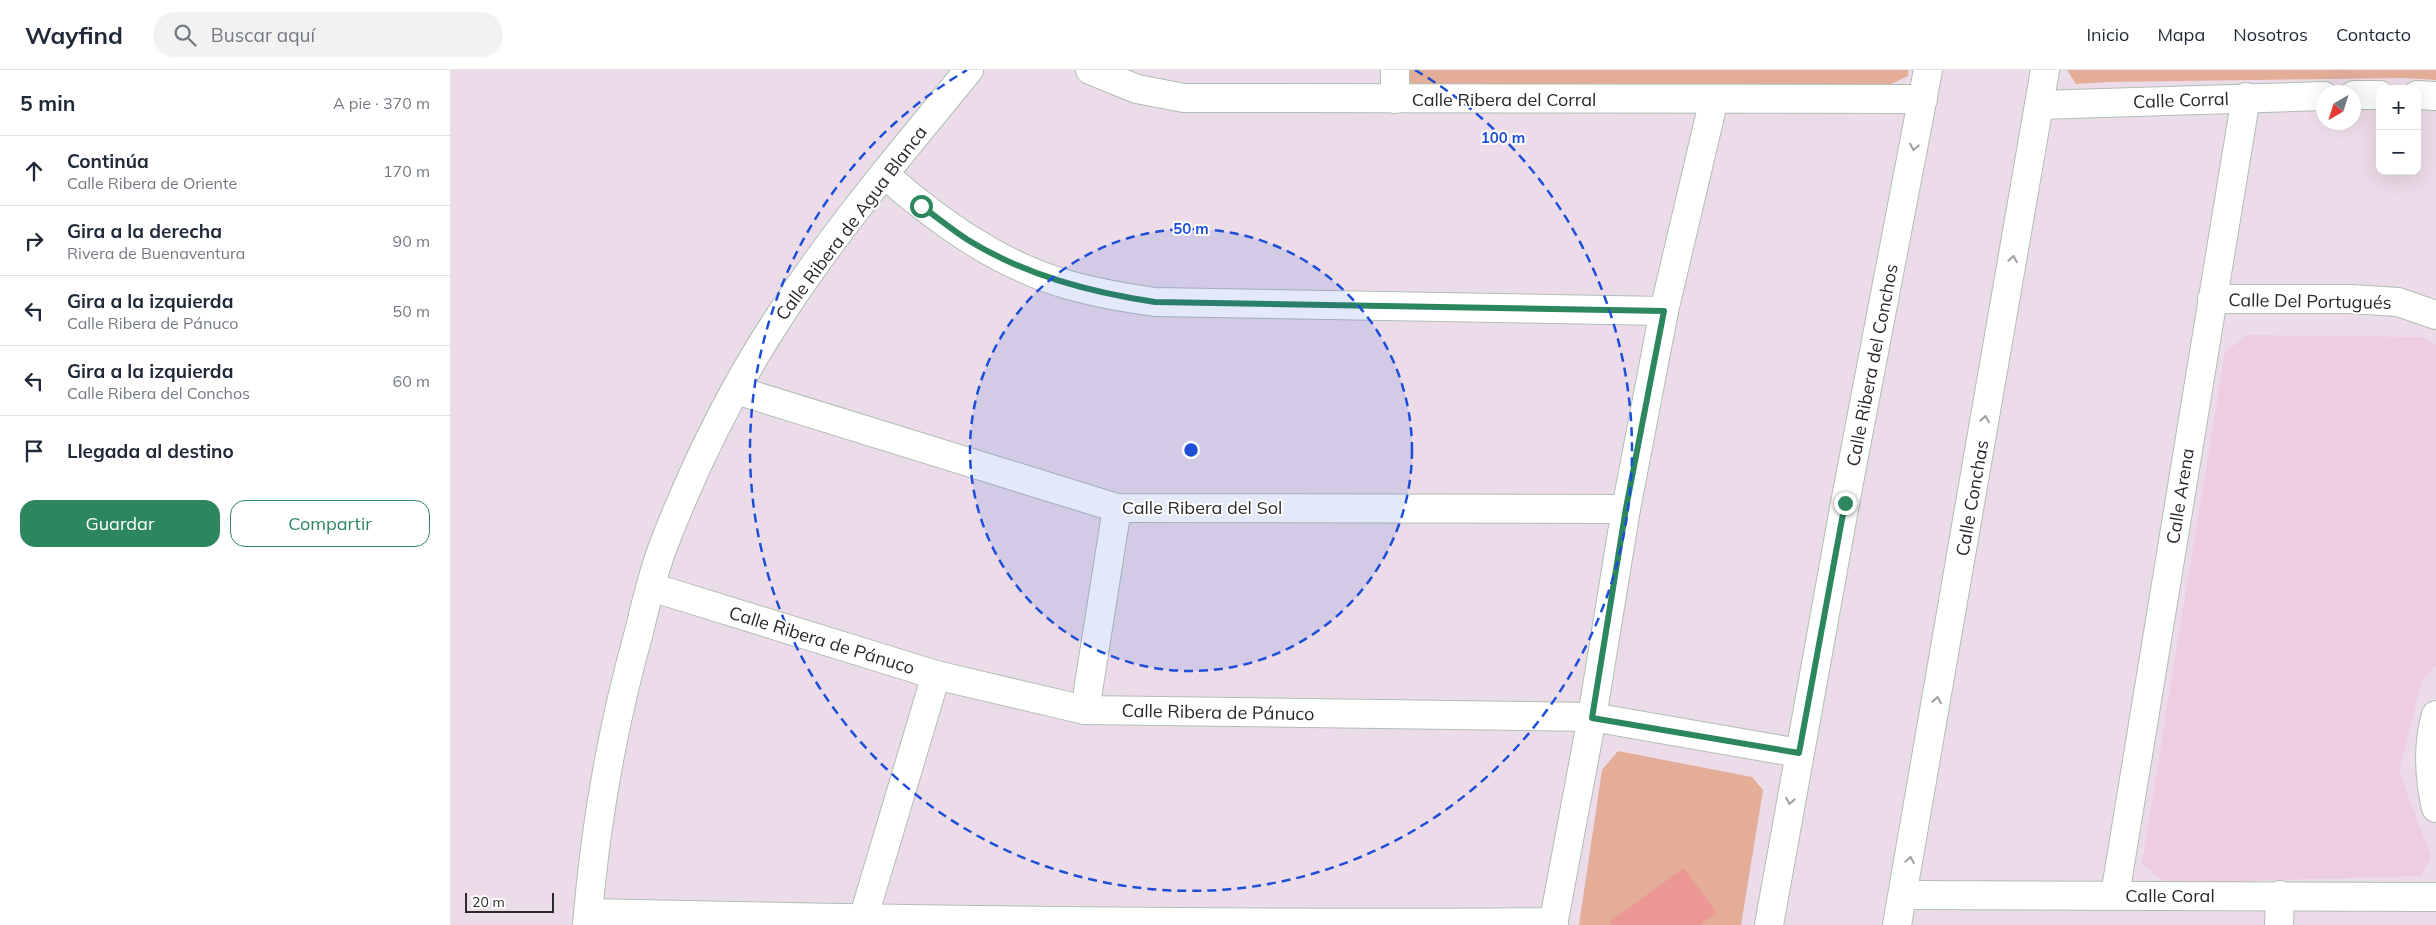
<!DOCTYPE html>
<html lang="es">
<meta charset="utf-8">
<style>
:root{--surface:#fff;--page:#f2f2f3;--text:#1f2937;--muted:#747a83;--line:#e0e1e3;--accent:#2c875e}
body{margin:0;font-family:Mulish,sans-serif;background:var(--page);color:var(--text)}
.controls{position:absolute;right:15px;top:15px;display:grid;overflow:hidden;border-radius:10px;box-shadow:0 5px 20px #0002}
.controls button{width:45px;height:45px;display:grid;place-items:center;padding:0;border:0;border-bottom:1px solid var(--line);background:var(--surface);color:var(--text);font:25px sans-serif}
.compass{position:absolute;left:1866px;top:15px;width:45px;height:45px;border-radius:50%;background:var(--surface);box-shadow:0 5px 20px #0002;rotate:219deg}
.scale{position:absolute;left:15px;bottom:12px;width:89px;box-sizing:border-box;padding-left:5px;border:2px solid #2a2a2a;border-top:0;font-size:14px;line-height:18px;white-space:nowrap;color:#2a2a2a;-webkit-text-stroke:4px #fff;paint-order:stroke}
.stop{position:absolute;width:15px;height:15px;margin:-11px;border:4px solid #2c875e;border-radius:50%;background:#fff}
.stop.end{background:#2c875e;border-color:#fff;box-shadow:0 1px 5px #0008}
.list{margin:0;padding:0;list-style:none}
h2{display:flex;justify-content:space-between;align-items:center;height:65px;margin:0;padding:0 20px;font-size:21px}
h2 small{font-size:16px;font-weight:400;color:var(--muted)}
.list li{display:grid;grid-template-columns:32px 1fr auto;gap:15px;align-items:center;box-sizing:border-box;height:70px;padding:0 20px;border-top:1px solid var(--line)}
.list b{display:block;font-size:19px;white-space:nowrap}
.list p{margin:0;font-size:16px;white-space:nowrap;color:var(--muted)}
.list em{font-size:16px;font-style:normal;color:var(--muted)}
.actions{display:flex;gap:10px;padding:15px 20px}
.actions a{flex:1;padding:11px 0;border:1px solid var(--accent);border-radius:15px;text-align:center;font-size:18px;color:var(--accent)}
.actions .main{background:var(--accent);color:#fff}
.icon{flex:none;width:28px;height:28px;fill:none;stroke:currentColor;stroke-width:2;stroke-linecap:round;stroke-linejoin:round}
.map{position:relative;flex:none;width:1986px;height:855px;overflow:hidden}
header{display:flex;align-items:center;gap:30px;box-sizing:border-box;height:70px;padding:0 25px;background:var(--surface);border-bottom:1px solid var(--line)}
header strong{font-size:24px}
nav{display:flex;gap:28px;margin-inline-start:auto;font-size:18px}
.search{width:350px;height:45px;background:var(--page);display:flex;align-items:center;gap:12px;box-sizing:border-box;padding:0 18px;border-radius:28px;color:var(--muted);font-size:19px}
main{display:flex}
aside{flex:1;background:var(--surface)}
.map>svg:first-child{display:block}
.education{fill:#eecce4}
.green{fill:#e3ad98}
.pitch{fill:#eb9794}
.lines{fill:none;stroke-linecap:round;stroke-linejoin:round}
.minor-casing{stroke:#b0beb6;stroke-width:30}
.minor{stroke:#fff;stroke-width:28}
.oneway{stroke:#9f9f9f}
.route{stroke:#2c875e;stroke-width:6}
.ring{fill:none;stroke:#1d4ed8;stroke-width:2.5;stroke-dasharray:9 6}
.labels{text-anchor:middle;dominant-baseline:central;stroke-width:4;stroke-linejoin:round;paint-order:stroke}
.street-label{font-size:18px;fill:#2a2a2a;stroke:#fff}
.centre{fill:#1d4ed8;stroke:#fff;stroke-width:2.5}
.ring-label{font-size:15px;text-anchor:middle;font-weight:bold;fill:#1d4ed8;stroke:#fff;stroke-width:4;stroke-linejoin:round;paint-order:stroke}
</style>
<header>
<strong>Wayfind</strong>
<div class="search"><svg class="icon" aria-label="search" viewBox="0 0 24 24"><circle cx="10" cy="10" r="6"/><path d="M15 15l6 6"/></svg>Buscar aquí</div>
<nav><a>Inicio</a><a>Mapa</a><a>Nosotros</a><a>Contacto</a></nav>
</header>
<main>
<aside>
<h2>5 min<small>A pie · 370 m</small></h2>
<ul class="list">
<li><svg class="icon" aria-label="ahead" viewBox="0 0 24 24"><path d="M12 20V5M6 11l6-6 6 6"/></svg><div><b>Continúa</b><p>Calle Ribera de Oriente</p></div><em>170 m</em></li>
<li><svg class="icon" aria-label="right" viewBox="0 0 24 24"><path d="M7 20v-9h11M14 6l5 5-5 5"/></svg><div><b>Gira a la derecha</b><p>Rivera de Buenaventura</p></div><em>90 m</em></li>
<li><svg class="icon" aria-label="left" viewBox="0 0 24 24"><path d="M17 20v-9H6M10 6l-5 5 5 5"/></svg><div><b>Gira a la izquierda</b><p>Calle Ribera de Pánuco</p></div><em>50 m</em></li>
<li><svg class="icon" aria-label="left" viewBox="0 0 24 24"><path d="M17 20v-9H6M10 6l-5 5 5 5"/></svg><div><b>Gira a la izquierda</b><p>Calle Ribera del Conchos</p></div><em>60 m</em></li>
<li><svg class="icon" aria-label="arrive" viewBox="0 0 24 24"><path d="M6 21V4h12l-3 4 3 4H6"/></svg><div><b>Llegada al destino</b></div></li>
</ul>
<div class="actions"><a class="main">Guardar</a><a>Compartir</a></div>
</aside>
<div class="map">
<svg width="1986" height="855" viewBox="0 0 1986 855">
<rect width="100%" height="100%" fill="#ecdce9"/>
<polygon class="education" points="1797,265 1972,267 1986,275 1986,595 1972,610 1949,701 1981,787 1971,806 1715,813 1692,793 1775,282"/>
<g class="green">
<polygon points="953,0 1458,0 1458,6 1439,15 963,22 953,14"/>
<polygon points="1617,0 1986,0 1986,10 1955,8 1658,12 1626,14"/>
<polygon points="1168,681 1302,707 1313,720 1291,855 1129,855 1152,700"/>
</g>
<polygon class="pitch" points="1234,798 1267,843 1250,855 1161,855 1159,852"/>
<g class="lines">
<defs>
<g id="minor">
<polyline points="640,0 687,19 734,28 1473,29"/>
<polyline points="1904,25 1930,25"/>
<polyline points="1967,25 1986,26"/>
<polyline points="945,29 945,0"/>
<polyline points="1589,35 1874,26"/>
<path d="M434,104C488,151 548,195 619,215C647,223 676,228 705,232L1214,241"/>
<polyline points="1762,229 1900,229 1948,232 1986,245"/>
<polyline points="286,320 667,438 1176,439"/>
<polyline points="201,517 486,605 635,640 1142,647 1349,683"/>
<polyline points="635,640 667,438"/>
<path d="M1986,645C1977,676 1979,707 1986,738"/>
<polyline points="1454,825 1986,827"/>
<polyline points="1665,825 1796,27"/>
<path d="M138,843C460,850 782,855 1104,852"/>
<polyline points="413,849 486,605"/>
<path d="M137,855C145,756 162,658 189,562C196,533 203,502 214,474C243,399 280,323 324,255C381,165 451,83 519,0"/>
<polyline points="1103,855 1142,647 1176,439 1214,241 1264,29"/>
<polyline points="1319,855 1395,433 1478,0"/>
<polyline points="1447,855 1595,0"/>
<polyline points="1829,855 1830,825"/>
</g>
</defs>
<use href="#minor" class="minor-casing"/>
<use href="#minor" class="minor"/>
</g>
<defs><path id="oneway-chevron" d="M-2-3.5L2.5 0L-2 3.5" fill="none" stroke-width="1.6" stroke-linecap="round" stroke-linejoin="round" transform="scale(1.25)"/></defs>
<g class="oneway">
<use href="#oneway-chevron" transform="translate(1464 77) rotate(101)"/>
<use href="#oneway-chevron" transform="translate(1563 189) rotate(-80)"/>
<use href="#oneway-chevron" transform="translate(1535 349) rotate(-80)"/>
<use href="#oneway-chevron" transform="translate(1487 630) rotate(-80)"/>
<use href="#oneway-chevron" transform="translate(1340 731) rotate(100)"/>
<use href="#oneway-chevron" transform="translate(1460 790) rotate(-80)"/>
</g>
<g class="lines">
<path class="route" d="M471,136C487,147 502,160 518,170C575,205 639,222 705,232L1214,241L1176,438L1142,648L1349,683L1395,433"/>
</g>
<circle cx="741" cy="380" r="221" fill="#1d4ed8" fill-opacity=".12"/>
<g class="ring">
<circle cx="741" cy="380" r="221"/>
<path d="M965 0A441 441 0 1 1 517 0"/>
</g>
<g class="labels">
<g class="street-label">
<text x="1054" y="29">Calle Ribera del Corral</text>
<text transform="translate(1731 30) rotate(-2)">Calle Corral</text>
<text transform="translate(401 153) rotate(-53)">Calle Ribera de Agua Blanca</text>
<text transform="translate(1860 231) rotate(1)">Calle Del Portugués</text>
<text transform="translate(1422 295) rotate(-79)">Calle Ribera del Conchos</text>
<text transform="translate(1730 426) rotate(-81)">Calle Arena</text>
<text transform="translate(1522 428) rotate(-80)">Calle Conchas</text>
<text x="752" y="437">Calle Ribera del Sol</text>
<text transform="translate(372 570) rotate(17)">Calle Ribera de Pánuco</text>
<text transform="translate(768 642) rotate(1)">Calle Ribera de Pánuco</text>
<text x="1720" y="825">Calle Coral</text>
</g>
</g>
<circle cx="741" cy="380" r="8" class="centre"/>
<g class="ring-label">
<text x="1053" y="73">100 m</text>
<text x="741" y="164">50 m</text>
</g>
</svg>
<div class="controls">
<button>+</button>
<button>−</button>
</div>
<svg class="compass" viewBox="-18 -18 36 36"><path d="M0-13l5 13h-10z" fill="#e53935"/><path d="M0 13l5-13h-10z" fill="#747a83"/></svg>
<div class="scale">20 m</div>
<div class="stop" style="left:471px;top:136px"></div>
<div class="stop end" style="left:1395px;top:433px"></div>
</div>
</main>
